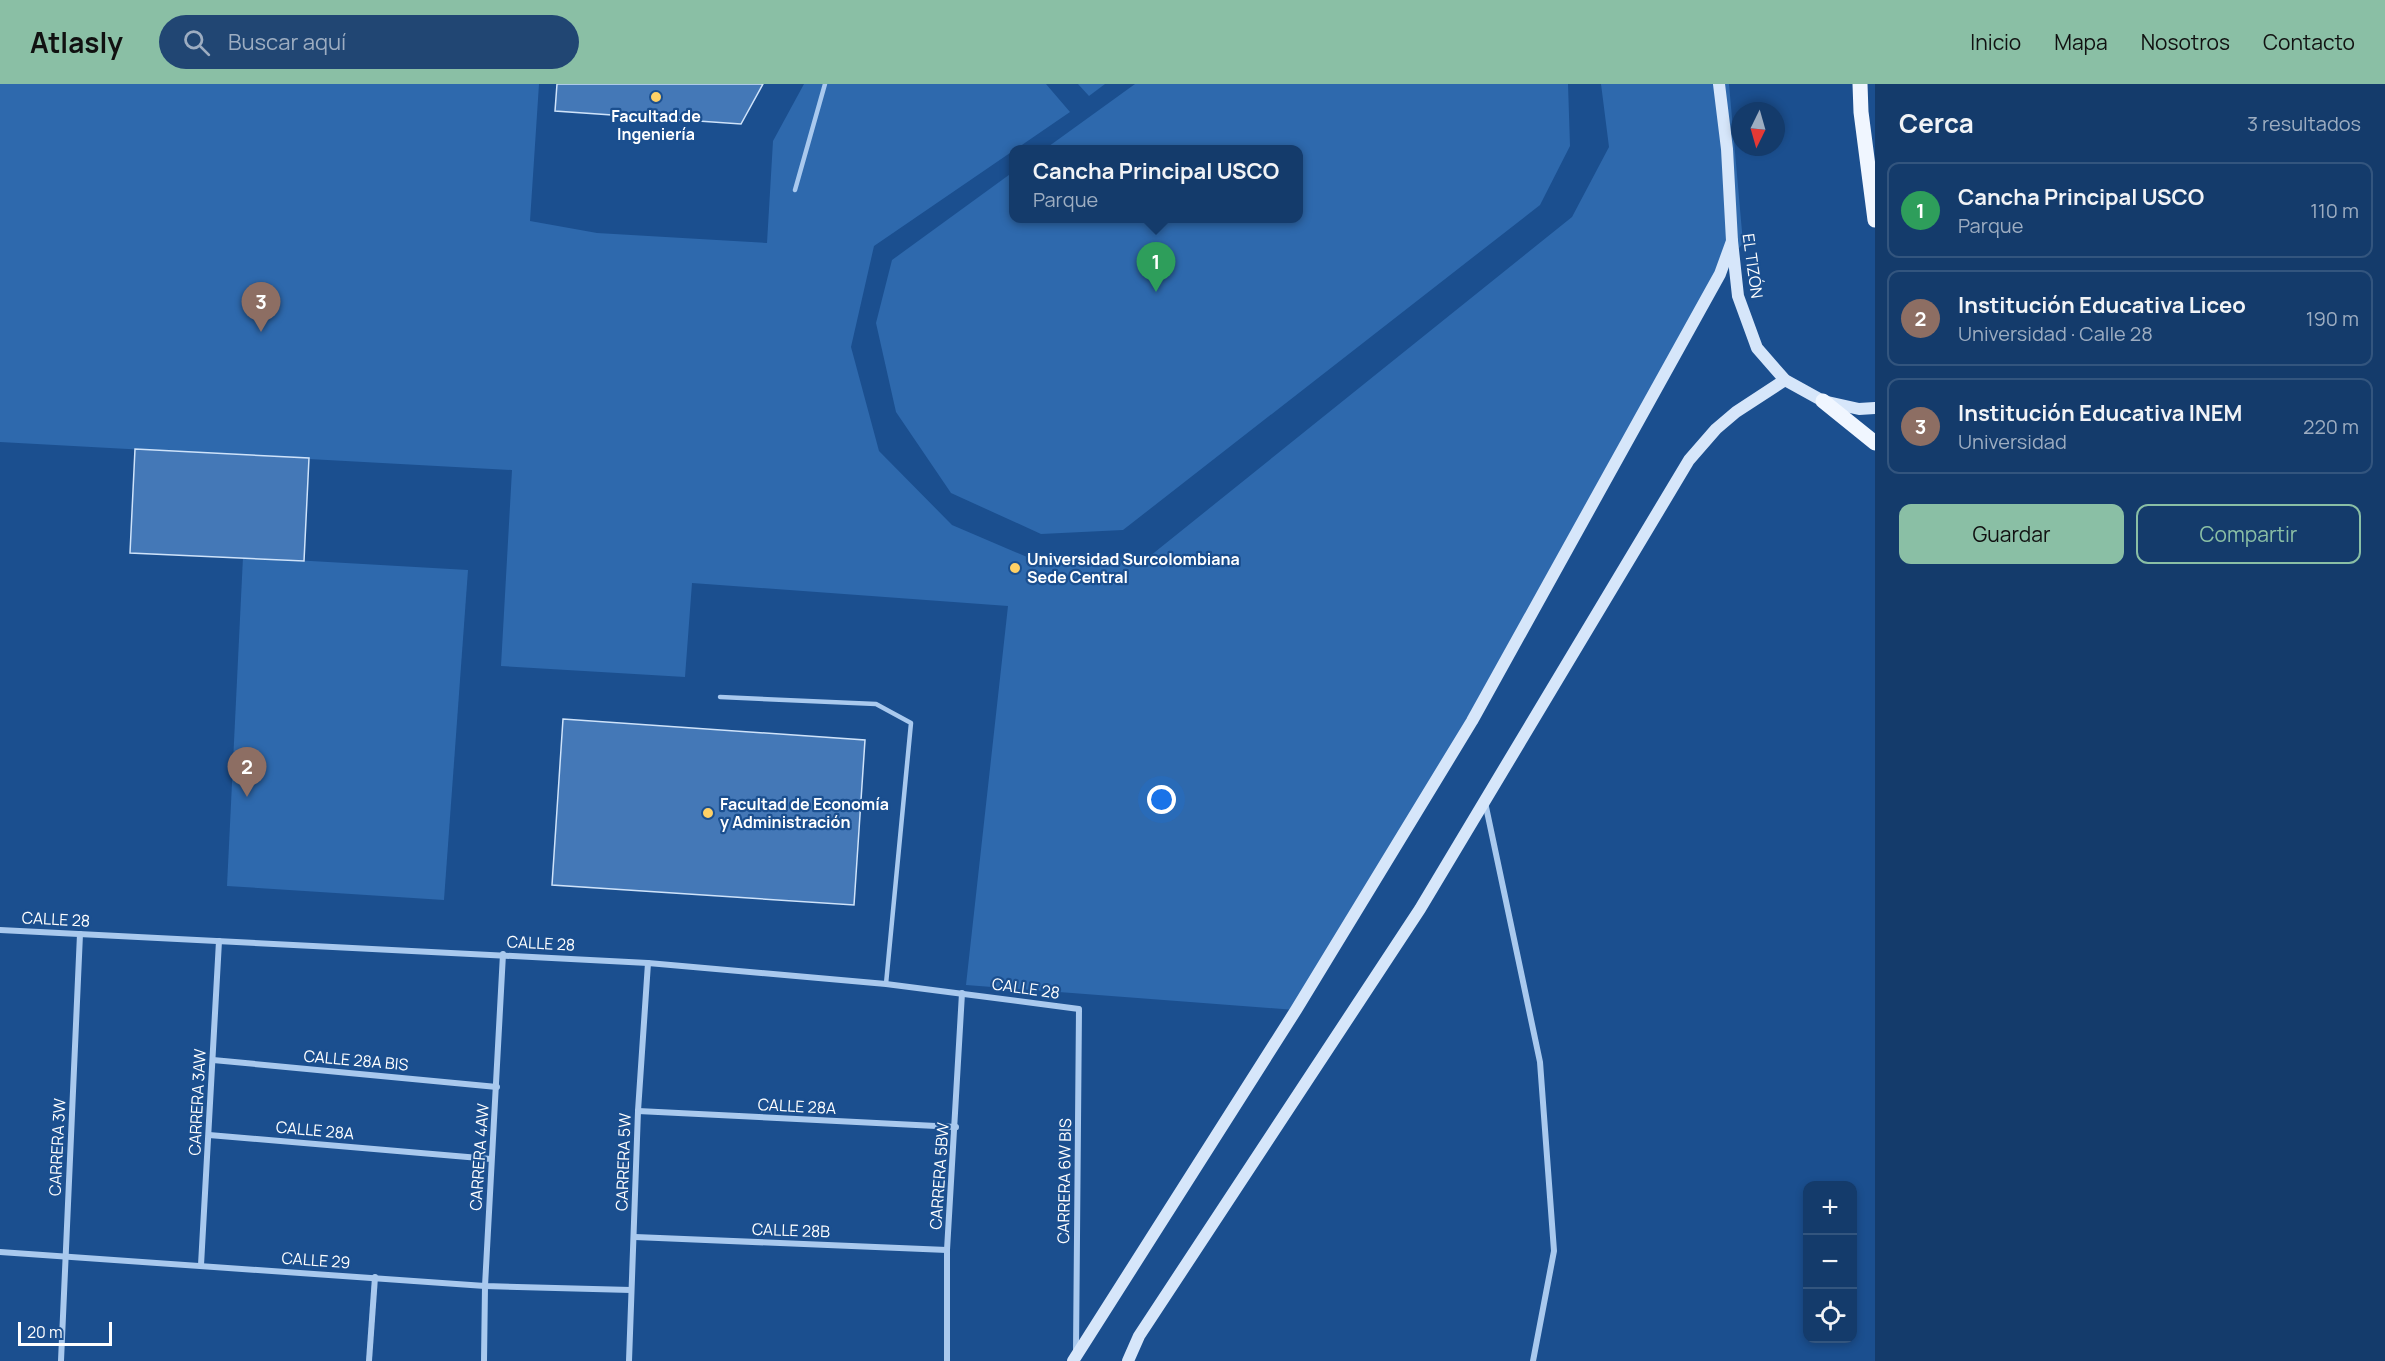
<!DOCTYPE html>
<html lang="es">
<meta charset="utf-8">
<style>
:root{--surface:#143b6b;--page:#214673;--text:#f1f3f6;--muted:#9dadc1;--line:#33557e;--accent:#8abfa5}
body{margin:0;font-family:Manrope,sans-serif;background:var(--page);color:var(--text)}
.controls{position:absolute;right:18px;bottom:18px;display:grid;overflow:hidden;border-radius:12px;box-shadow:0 3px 9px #0003}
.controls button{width:54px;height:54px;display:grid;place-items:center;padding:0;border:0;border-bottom:2px solid var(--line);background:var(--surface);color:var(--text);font:30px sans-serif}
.compass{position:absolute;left:1731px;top:18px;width:54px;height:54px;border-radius:50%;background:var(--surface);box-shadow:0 3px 9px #0003;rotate:185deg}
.scale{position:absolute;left:18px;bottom:15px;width:94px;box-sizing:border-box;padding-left:6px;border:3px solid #fff;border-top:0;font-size:16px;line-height:21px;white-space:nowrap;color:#fff;-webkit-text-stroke:4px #1b4f8f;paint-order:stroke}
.you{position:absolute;left:1162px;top:716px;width:21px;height:21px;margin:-15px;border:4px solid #fff;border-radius:50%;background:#1a73e8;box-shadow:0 0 0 9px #1a73e833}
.badge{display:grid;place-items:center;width:39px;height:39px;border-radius:50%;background:var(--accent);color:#fff;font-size:20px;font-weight:700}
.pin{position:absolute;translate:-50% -50px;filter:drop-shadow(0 2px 3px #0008)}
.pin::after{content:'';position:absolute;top:32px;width:21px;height:18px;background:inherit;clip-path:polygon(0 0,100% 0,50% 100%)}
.popup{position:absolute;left:1009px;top:61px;width:294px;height:78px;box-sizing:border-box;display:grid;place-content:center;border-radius:12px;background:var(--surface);filter:drop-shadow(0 2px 4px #0005);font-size:20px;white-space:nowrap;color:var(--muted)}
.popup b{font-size:22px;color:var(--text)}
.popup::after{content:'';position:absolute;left:50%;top:100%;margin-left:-12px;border:12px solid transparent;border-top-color:var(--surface)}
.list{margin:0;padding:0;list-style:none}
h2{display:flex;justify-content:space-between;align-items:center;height:78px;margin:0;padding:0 24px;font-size:26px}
h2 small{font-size:20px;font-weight:400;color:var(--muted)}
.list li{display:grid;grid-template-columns:39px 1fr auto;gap:18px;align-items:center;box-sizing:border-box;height:96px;margin:0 12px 12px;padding:0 12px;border:2px solid var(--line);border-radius:12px}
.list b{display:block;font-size:22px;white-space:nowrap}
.list p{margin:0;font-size:20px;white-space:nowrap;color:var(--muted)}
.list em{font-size:20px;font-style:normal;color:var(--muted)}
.actions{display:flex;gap:12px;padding:18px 24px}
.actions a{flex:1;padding:14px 0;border:2px solid var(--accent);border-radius:12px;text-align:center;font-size:21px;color:var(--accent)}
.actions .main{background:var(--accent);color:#111}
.icon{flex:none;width:33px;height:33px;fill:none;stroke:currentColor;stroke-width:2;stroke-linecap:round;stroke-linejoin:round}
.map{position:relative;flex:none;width:1875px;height:1277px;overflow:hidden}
header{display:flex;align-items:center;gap:36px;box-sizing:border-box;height:84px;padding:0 30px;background:var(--accent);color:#111}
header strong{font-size:28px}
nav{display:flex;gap:33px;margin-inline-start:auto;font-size:21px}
.search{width:420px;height:54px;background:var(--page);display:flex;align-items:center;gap:15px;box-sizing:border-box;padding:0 21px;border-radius:33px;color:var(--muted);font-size:22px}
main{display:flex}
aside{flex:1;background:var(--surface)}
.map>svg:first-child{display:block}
.green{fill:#2e69ad}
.building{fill:#4478b7;stroke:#cfe3fa;stroke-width:1.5}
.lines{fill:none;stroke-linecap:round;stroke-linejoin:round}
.service{stroke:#a9c9ee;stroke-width:4.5}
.minor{stroke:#a9c9ee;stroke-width:6}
.secondary{stroke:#d6e6fa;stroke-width:12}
.primary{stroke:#f0f6ff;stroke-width:15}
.poi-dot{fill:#ffd166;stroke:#1b4f8f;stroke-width:2}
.labels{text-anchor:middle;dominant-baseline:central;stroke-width:4.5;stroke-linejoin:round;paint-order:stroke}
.poi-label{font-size:16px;font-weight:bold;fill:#fff;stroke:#1b4f8f;text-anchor:start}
.street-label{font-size:16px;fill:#fff;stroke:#1b4f8f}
</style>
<header>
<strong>Atlasly</strong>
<div class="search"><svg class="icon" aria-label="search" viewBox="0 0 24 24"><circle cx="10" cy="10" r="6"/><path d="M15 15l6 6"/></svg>Buscar aquí</div>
<nav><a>Inicio</a><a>Mapa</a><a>Nosotros</a><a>Contacto</a></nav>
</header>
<main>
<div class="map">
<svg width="1875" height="1277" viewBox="0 0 1875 1277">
<rect width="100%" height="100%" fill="#1b4f8f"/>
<g class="green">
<polygon points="0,0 539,0 530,137 597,149 767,159 773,57 804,0 1046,0 1070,28 874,162 851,263 879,367 952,441 1041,479 1150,472 1572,133 1609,63 1601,0 1729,0 1743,159 1719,190 1471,637 1295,926 966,901 1008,522 692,499 685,593 501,582 512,386 0,358"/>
<polygon points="1078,0 1105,0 1089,12"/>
<polygon points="1135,0 1568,0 1570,62 1540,121 1123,446 1041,450 951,409 896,328 876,239 892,176 1013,88 1014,134 1298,134 1298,65 1045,65"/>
<polygon points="243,473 468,486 444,816 227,802"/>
</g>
<g class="building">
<polygon points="557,0 763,0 741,40 555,27"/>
<polygon points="135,365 309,374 304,477 130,469"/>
<polygon points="563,635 865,656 854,821 552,801"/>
</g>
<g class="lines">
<g class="service">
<polyline points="795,106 825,0"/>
<polyline points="720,613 876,620 911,639 886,900"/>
</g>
<g class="minor">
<polyline points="1485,718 1540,978 1554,1167 1533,1277"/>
<polyline points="0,846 648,879 886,900 1079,925 1076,1267"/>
<polyline points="213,976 497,1003"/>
<polyline points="638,1027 956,1043"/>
<polyline points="209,1051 491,1075"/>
<polyline points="635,1153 947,1166"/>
<polyline points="0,1168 485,1202 631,1206"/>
<polyline points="201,1181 219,857"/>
<polyline points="61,1277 80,850"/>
<polyline points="369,1277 375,1193"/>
<polyline points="484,1277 485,1202 503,870"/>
<polyline points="629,1277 638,1027 648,879"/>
<polyline points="947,1277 947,1166 962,909"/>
</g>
<g class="secondary">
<polyline points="1719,0 1727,65 1732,157 1738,212 1757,264 1785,296 1823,317 1859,325 1875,324"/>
<polyline points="1073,1277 1296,926 1472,637 1720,190 1732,157"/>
<polyline points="1128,1277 1139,1252 1420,825 1689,376 1716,345 1736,328 1785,296"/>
</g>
<g class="primary">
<polyline points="1860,0 1861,28 1875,136"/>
<polyline points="1823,317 1875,359"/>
</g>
</g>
<g class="poi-dot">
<circle cx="656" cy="13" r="6"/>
<circle cx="1015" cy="484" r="6"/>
<circle cx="708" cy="729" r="6"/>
</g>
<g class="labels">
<g class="poi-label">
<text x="656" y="32" text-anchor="middle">Facultad de<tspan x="656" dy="18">Ingeniería</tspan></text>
<text x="1027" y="475">Universidad Surcolombiana<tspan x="1027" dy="18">Sede Central</tspan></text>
<text x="720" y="720">Facultad de Economía<tspan x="720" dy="18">y Administración</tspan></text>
</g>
<g class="street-label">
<text transform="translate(1753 182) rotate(82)">EL TIZÓN</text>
<text transform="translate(56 835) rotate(3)">CALLE 28</text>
<text transform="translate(541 859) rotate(3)">CALLE 28</text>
<text transform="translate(1026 904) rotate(8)">CALLE 28</text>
<text transform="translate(356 976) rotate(5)">CALLE 28A BIS</text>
<text transform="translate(197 1018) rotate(-87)">CARRERA 3AW</text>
<text transform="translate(797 1022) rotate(3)">CALLE 28A</text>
<text transform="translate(315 1046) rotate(5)">CALLE 28A</text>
<text transform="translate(57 1063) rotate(-87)">CARRERA 3W</text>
<text transform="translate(479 1073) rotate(-86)">CARRERA 4AW</text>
<text transform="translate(623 1078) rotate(-88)">CARRERA 5W</text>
<text transform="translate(939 1092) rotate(-86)">CARRERA 5BW</text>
<text transform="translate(1064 1097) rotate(-89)">CARRERA 6W BIS</text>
<text transform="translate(791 1146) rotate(2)">CALLE 28B</text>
<text transform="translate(316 1176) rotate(4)">CALLE 29</text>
</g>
</g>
</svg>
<div class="controls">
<button>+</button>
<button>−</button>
<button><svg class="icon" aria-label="locate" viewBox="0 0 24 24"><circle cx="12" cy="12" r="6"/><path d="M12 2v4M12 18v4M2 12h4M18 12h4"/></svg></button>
</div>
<svg class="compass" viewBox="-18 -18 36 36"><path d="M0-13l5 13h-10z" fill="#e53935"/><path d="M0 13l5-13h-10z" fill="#9dadc1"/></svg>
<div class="scale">20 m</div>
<div class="you"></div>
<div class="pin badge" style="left:1156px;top:208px;background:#2e9e5b">1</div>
<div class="popup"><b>Cancha Principal USCO</b>Parque</div>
<div class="pin badge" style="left:247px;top:713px;background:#8d6e63">2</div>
<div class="pin badge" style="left:261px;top:248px;background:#8d6e63">3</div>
</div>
<aside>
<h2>Cerca<small>3 resultados</small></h2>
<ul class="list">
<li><span class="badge" style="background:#2e9e5b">1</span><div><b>Cancha Principal USCO</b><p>Parque</p></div><em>110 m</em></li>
<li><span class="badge" style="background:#8d6e63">2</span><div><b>Institución Educativa Liceo</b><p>Universidad · Calle 28</p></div><em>190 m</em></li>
<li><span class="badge" style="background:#8d6e63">3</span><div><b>Institución Educativa INEM</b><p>Universidad</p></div><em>220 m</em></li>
</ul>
<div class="actions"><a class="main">Guardar</a><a>Compartir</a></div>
</aside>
</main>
